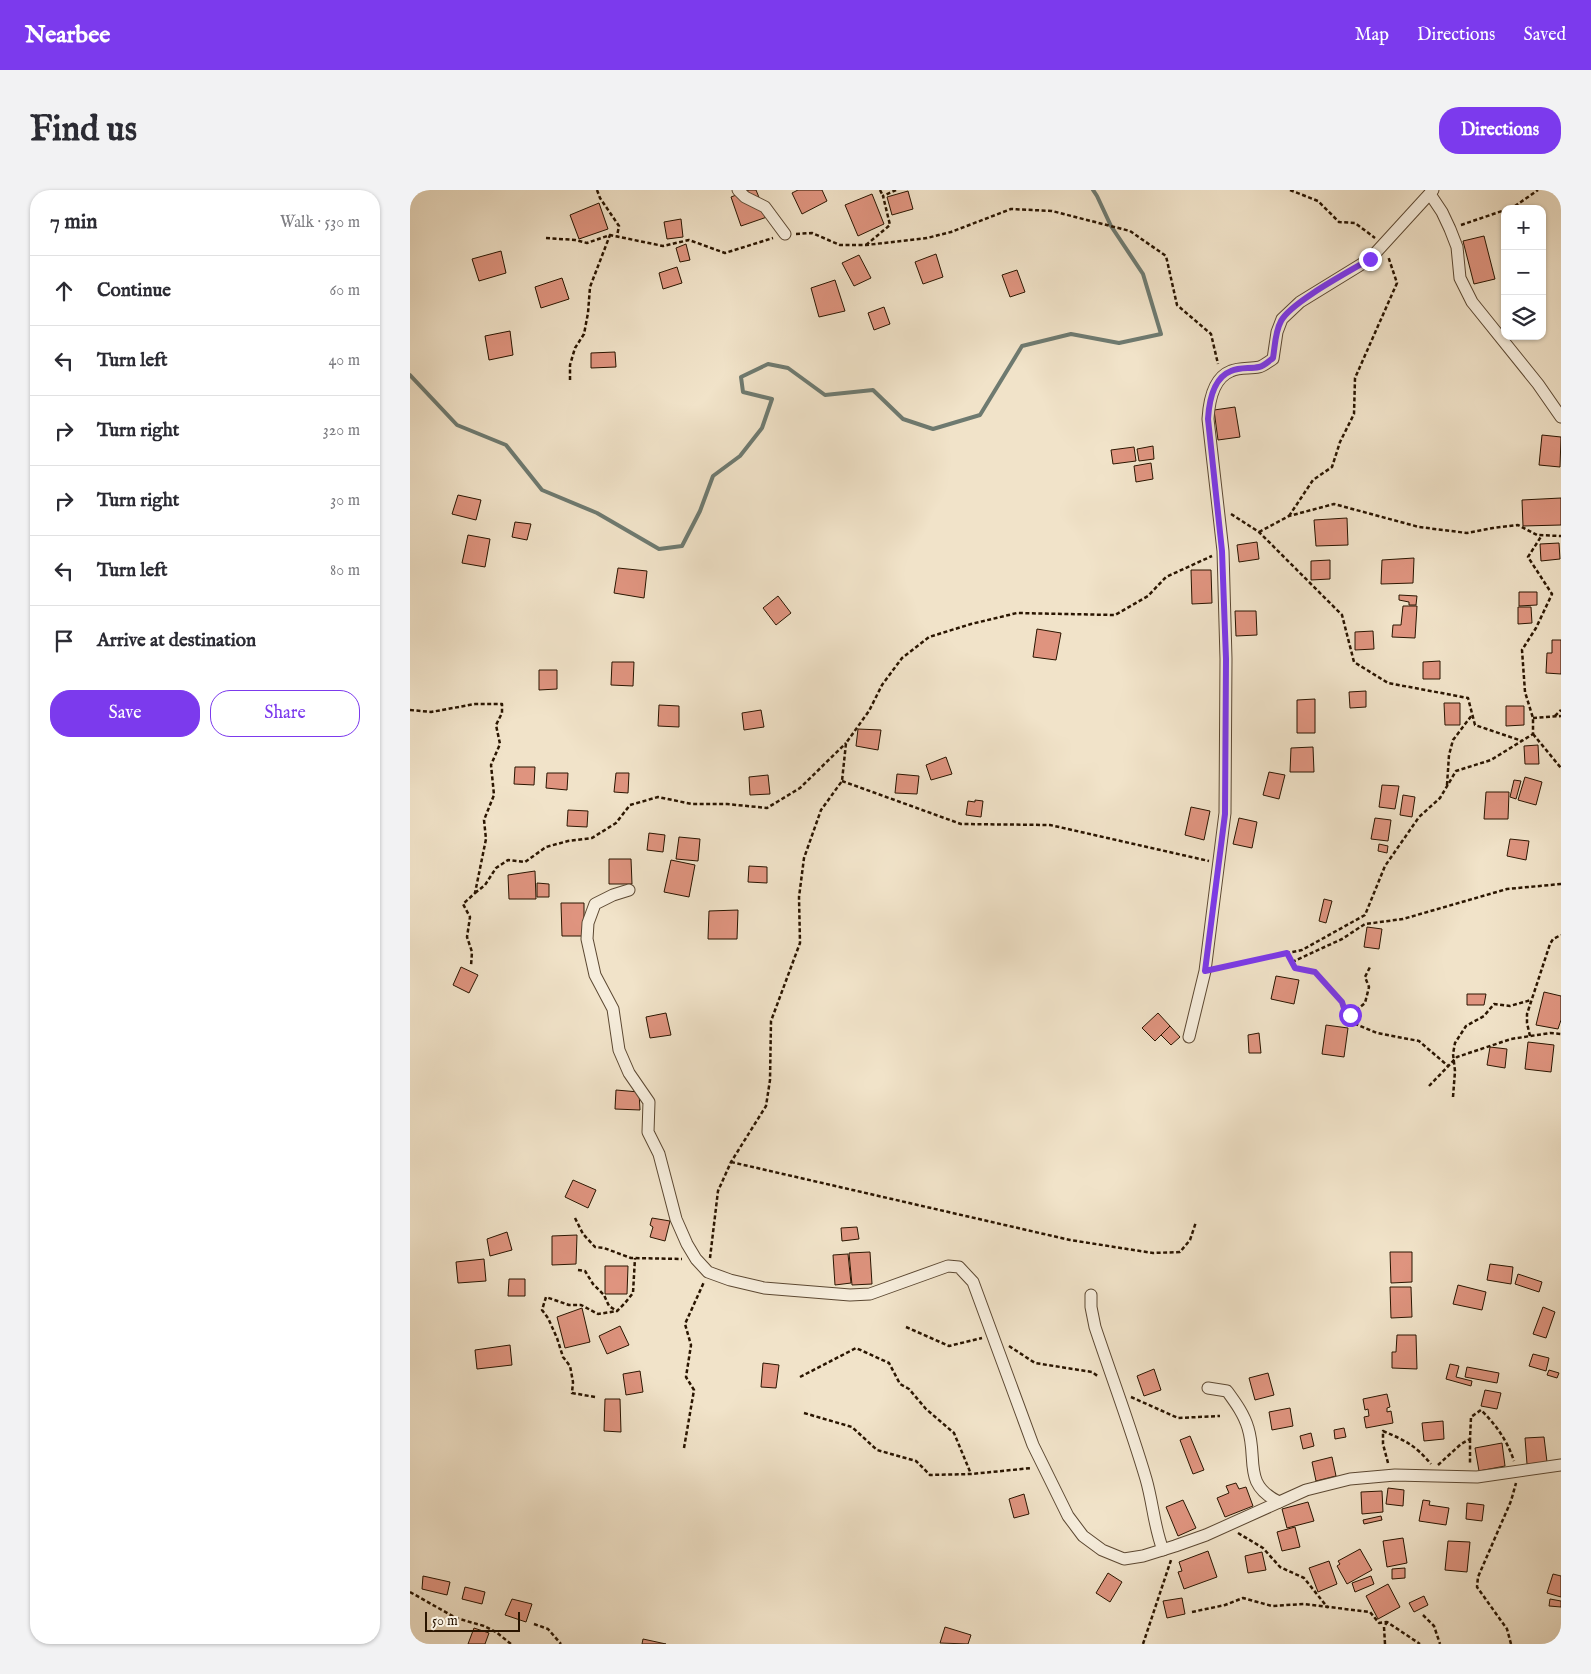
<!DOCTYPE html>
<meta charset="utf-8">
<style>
:root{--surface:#fff;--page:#f2f2f3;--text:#2b2b33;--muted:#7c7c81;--line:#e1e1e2;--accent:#7c3aed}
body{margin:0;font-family:"IM FELL English",serif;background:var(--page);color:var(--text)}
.controls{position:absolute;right:15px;top:15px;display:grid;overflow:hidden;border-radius:10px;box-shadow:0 1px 4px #0004}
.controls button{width:45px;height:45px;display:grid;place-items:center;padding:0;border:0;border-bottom:1px solid var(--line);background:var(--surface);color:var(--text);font:25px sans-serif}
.scale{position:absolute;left:15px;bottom:12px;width:95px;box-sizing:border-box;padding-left:5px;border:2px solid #2a1500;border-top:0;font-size:14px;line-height:18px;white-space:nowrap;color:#2a1500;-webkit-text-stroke:4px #f6eddc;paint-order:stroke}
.stop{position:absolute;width:15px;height:15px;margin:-11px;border:4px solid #7c3aed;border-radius:50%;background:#fff}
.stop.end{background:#7c3aed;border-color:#fff;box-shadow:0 1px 5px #0008}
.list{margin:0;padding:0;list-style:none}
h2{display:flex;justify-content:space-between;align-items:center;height:65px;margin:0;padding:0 20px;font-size:21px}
h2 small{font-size:16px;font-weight:400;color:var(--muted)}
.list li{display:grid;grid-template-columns:32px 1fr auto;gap:15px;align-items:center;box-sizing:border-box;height:70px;padding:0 20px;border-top:1px solid var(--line)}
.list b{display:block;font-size:19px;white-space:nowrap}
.list em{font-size:16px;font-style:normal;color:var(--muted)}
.actions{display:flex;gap:10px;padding:15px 20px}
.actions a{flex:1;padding:11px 0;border:1px solid var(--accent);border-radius:20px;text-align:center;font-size:18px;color:var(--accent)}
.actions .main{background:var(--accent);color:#fff}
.icon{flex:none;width:28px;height:28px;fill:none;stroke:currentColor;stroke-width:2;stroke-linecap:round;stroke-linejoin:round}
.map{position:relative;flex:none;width:1151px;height:1454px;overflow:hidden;border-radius:20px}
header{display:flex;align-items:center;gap:30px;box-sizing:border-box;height:70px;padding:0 25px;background:var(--accent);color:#fff}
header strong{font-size:24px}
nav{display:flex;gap:28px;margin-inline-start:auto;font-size:18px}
.intro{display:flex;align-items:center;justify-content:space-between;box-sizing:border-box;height:120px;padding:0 30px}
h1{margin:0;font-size:35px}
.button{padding:12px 22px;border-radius:20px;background:var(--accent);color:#fff;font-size:18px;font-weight:700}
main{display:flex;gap:30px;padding:0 30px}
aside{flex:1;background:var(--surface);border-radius:20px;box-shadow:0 1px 4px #0004}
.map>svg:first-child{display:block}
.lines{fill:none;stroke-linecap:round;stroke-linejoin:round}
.stream{stroke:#6e7a70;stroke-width:4}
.building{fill:#df947f;stroke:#2a1500}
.minor-casing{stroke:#5c4832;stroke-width:13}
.path{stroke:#2a1500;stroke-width:2.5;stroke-dasharray:4 2.5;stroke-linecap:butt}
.minor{stroke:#f6eddc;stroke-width:11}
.route{stroke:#7c3aed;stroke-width:6}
</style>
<header>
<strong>Nearbee</strong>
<nav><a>Map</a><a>Directions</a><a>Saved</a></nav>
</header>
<div class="intro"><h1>Find us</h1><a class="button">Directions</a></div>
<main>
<aside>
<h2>7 min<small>Walk · 530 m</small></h2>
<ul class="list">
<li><svg class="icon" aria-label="ahead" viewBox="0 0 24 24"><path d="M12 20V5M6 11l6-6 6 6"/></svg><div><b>Continue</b></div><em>60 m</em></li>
<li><svg class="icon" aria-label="left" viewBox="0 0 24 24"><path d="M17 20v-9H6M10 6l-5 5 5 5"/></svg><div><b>Turn left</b></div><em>40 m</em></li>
<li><svg class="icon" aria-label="right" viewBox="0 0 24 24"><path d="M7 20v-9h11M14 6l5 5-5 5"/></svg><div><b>Turn right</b></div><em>320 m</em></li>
<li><svg class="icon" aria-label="right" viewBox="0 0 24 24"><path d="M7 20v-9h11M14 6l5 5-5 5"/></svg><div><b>Turn right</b></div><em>30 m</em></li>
<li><svg class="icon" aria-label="left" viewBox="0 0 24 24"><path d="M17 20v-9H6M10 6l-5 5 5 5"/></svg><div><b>Turn left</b></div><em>80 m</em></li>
<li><svg class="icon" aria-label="arrive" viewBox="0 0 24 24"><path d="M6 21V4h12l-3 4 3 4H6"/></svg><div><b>Arrive at destination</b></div></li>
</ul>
<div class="actions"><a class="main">Save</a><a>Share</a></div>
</aside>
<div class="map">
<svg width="1151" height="1454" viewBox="0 0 1151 1454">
<rect width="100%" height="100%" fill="#f1e3c9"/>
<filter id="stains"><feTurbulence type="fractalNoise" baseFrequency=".004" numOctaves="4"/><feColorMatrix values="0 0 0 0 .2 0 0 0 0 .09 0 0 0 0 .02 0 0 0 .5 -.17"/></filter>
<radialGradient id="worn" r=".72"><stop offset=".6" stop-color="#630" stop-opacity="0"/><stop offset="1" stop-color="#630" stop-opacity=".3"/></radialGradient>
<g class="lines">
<polyline class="stream" points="0,185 47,235 96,255 132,300 187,323 249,359 272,356 290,321 303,286 330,266 352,238 362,209 333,202 331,187 358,174 378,178 415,205 463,200 493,229 523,239 570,225 612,156 661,144 709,153 751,144 733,84 701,36 687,6 683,0"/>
</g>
<g class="building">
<polygon points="339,0 346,0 357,27 331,36 321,7"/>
<polygon points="388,0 412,0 417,11 392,24 382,3"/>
<polygon points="498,1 503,19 482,25 477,7"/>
<polygon points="462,4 474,34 448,46 435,15"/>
<polygon points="189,13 198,39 169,49 160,25"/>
<polygon points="271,29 273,47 257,49 254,32"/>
<polygon points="1074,46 1085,89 1064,94 1053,51"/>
<polygon points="276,54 280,70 270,72 266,58"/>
<polygon points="91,61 96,83 69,91 62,69"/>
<polygon points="526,64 533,87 513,94 505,72"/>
<polygon points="449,65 461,88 444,96 432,73"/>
<polygon points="267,77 272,93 253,99 249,83"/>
<polygon points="607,80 615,102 600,107 592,85"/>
<polygon points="152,88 159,109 131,118 125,97"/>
<polygon points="425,90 435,121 409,127 401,98"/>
<polygon points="474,117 480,134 464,140 458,123"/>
<polygon points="100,141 103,165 79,170 75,146"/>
<polygon points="205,162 206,177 181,178 181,163"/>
<polygon points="825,217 830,247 808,250 804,220"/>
<polygon points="1132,245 1151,247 1150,277 1129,275"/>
<polygon points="743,256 744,269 729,271 727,259"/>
<polygon points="724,257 726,271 703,274 701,260"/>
<polygon points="741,273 743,289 726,292 724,276"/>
<polygon points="48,305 71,310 66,330 42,324"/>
<polygon points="1151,308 1151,335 1113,336 1112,310"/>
<polygon points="937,328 938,355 906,356 904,330"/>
<polygon points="105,332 121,334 117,350 102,347"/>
<polygon points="58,345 80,349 75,377 52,373"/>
<polygon points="847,352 849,369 829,372 827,355"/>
<polygon points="1149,353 1150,369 1131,371 1130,354"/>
<polygon points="1004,368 1003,393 971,394 972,370"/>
<polygon points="920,370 920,389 901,390 901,371"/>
<polygon points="208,378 237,381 234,408 204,403"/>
<polygon points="781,380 801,380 802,413 782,414"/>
<polygon points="1109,402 1127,402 1127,415 1109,416"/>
<polygon points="989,405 1007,406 1006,415 999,415 999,412 989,410"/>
<polygon points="368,406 381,423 366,435 353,418"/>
<polygon points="993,416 1007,416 1005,448 982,447 983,435 991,435"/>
<polygon points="1108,417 1121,417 1122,433 1108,434"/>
<polygon points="825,421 846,421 847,445 826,446"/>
<polygon points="627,439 651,443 646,470 623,467"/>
<polygon points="963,441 964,459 945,460 945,442"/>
<polygon points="1142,450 1151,450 1151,484 1136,483 1137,463 1142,463"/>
<polygon points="1030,471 1030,489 1013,489 1013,472"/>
<polygon points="202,472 224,472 223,496 201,495"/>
<polygon points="129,480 147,480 147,499 129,500"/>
<polygon points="956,501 956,517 940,518 939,502"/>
<polygon points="905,509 905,543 887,543 887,510"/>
<polygon points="1034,513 1050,513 1050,535 1035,535"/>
<polygon points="249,515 269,516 269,537 248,536"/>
<polygon points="1096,516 1114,516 1114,535 1096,536"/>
<polygon points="351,520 354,537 334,540 332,523"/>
<polygon points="448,539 471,540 468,560 446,556"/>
<polygon points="1128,555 1129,574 1115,574 1114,556"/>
<polygon points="903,557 904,582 880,582 881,558"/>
<polygon points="536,567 542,584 521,590 516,575"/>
<polygon points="105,577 125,577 124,595 104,594"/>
<polygon points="859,582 875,585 869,609 853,605"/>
<polygon points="137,583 158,583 157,600 136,598"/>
<polygon points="206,583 219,583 218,603 204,602"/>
<polygon points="487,584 509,586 507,604 485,603"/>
<polygon points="358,585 360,604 340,605 339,587"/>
<polygon points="1115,587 1132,592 1126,615 1108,610"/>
<polygon points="1104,590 1111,591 1106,609 1100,607"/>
<polygon points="972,595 989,596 985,619 969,617"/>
<polygon points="1076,602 1099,602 1098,629 1074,629"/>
<polygon points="993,605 1005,607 1002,627 990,625"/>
<polygon points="565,610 573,611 571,627 556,625 558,611 565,612"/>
<polygon points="781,617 800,621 794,650 775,645"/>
<polygon points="158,620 178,621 177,637 157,636"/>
<polygon points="829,628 847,632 842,658 823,654"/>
<polygon points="965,628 981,630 978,651 961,649"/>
<polygon points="239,643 255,645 253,662 237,660"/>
<polygon points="269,647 290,649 288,671 266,669"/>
<polygon points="1100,649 1119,651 1116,670 1097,666"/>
<polygon points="969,654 978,656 977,663 968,661"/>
<polygon points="199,669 221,669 222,694 199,694"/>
<polygon points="261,670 285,675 279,707 254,702"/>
<polygon points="339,676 357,677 357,693 338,692"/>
<polygon points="125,681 126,709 99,709 98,685"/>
<polygon points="127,693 139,694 139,707 127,707"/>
<polygon points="914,709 922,711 916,733 909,731"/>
<polygon points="151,713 174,713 174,746 152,746"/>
<polygon points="328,720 327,749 298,749 299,721"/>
<polygon points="957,737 972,739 969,759 954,757"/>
<polygon points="51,777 68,785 59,803 43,795"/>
<polygon points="866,786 889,790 884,814 861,809"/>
<polygon points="1134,802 1151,806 1151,830 1148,839 1126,835"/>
<polygon points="1057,804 1076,804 1074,815 1057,815"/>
<polygon points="256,823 261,845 240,848 236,827"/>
<polygon points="748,823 760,836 745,851 732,838"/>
<polygon points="916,835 938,838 934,867 912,864"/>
<polygon points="760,836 770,847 761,855 751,845"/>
<polygon points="849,843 851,863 839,863 838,845"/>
<polygon points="1118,852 1144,855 1141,882 1115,879"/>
<polygon points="1080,857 1097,859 1095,878 1077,875"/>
<polygon points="206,900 229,902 230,920 205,919"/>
<polygon points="163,990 186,1000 178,1018 155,1007"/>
<polygon points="242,1028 260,1031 255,1051 240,1047 243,1037 240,1035"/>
<polygon points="447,1037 449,1049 432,1051 431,1038"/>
<polygon points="97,1042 102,1060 80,1066 77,1049"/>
<polygon points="167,1045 166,1074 142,1075 142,1046"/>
<polygon points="460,1062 462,1094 442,1095 439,1063"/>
<polygon points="980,1062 1002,1062 1002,1092 981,1093"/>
<polygon points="438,1064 441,1093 425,1095 423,1065"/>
<polygon points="74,1069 76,1091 48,1093 46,1072"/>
<polygon points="1080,1074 1103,1077 1101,1094 1077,1090"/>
<polygon points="195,1076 218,1076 217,1104 195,1104"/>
<polygon points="1108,1084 1132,1092 1129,1102 1105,1094"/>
<polygon points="99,1089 115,1089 115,1106 98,1106"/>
<polygon points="1048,1095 1076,1102 1072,1120 1043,1114"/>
<polygon points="980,1097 1001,1097 1002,1127 981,1128"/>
<polygon points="1133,1117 1145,1122 1136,1148 1123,1144"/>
<polygon points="172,1118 180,1152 155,1158 147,1127"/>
<polygon points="210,1136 219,1155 197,1164 189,1146"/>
<polygon points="987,1145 1006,1145 1007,1179 982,1178 982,1162 986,1162"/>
<polygon points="100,1155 102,1175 67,1179 65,1160"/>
<polygon points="1123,1164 1139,1168 1136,1181 1119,1176"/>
<polygon points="353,1173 369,1175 366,1198 351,1197"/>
<polygon points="1040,1174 1049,1176 1046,1187 1062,1191 1061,1196 1036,1189"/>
<polygon points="1057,1177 1089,1183 1087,1193 1055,1187"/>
<polygon points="744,1179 751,1200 734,1206 727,1186"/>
<polygon points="1139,1180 1149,1183 1147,1188 1137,1185"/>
<polygon points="230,1181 233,1202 216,1205 213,1184"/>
<polygon points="858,1183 864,1205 845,1210 839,1188"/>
<polygon points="1075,1200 1091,1203 1087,1219 1071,1216"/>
<polygon points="977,1204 980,1217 977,1218 977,1222 981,1221 983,1233 956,1238 954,1227 959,1226 958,1219 955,1220 953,1209"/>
<polygon points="195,1209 210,1209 211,1242 194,1241"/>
<polygon points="880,1218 883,1236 862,1240 859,1222"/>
<polygon points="1033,1231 1034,1249 1014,1251 1012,1233"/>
<polygon points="934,1238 936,1247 925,1249 924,1240"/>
<polygon points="901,1243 904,1256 893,1259 890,1246"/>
<polygon points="780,1246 794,1280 783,1284 770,1250"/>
<polygon points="1134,1247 1137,1272 1117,1274 1115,1248"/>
<polygon points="1092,1253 1095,1276 1069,1281 1065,1258"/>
<polygon points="922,1267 926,1286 906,1291 902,1272"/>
<polygon points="826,1293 829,1299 836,1297 843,1316 815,1327 807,1308 819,1303 816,1296"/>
<polygon points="978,1298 994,1300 993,1316 976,1314"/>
<polygon points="972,1301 973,1322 952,1324 951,1302"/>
<polygon points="614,1304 619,1324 604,1328 599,1309"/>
<polygon points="773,1310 786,1338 768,1346 756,1317"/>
<polygon points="1013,1310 1020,1311 1019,1315 1039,1318 1036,1335 1009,1331"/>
<polygon points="898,1312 904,1331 877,1338 872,1319"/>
<polygon points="1057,1313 1074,1315 1072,1331 1056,1329"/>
<polygon points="971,1326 972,1330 954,1334 953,1330"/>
<polygon points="885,1337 890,1357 872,1361 867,1342"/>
<polygon points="993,1348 997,1373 977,1377 973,1351"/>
<polygon points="1038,1351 1060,1352 1057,1382 1035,1380"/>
<polygon points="950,1359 962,1380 937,1394 927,1376 930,1374 928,1371"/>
<polygon points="798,1361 807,1387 774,1399 768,1382 772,1381 769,1372"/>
<polygon points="852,1362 856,1380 838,1383 835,1366"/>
<polygon points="919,1371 927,1394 908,1402 899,1378"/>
<polygon points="995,1378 995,1388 982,1389 982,1379"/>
<polygon points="698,1383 712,1392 700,1412 686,1403"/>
<polygon points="1143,1384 1151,1386 1151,1407 1137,1403"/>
<polygon points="13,1386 40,1392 37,1405 12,1399"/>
<polygon points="961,1386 964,1394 945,1402 942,1393"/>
<polygon points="978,1394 990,1417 968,1429 956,1406"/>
<polygon points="55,1397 75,1402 72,1414 52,1409"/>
<polygon points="1014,1406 1018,1415 1004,1422 999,1413"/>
<polygon points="772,1408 775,1424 757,1428 753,1411"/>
<polygon points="102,1409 122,1414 116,1432 95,1425"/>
<polygon points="1140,1409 1151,1411 1151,1417 1139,1416"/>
<polygon points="535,1437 561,1445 558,1454 530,1453"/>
<polygon points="64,1438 79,1443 75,1454 58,1454"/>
<polygon points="233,1449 256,1454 232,1454"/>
</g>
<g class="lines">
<defs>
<g id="minor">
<polyline points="328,0 335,7 355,17 375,44"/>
<polyline points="1020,4 1032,22 1040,39 1047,57 1050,88 1062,112 1128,194 1151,227"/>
<polyline points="219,700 203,705 185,714 178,733 177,749 185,785 203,819 209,860 219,883 239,912 238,942 249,964 266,1029 277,1054 286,1069 298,1082 320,1090 354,1098 440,1105 460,1104 538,1076 549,1077 563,1092 623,1255 658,1326 673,1346 692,1360 714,1369 733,1366 765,1356 796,1345 896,1300 940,1289 985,1285 1067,1287 1151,1275"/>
<path d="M779,847L795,781L815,623L816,469L813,361L798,229C799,212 803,188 821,181C830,177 840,179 849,177C854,176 859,171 863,169L867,142L872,129L890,112L960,69L1023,0"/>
<path d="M681,1105V1117L685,1137C702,1188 721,1238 736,1289C743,1313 744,1337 753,1360"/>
<path d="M798,1198L817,1201C825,1212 834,1224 838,1238C848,1270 832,1294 869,1312"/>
</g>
</defs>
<use href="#minor" class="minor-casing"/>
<g class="path">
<polyline points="187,0 190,8 209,36 207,46"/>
<polyline points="470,0 473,6"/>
<polyline points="880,0 908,11 929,32 945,33 965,48"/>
<polyline points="1099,19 1105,16 1128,0"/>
<polyline points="1051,35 1095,20"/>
<polyline points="386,44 402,43 430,55 456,55 517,48 541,42 601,19 642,21 720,41 756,66 767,115 801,144 808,174"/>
<polyline points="136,48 165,50 177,53 200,45 253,56 279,50 315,63 363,48"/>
<polyline points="456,55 480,35 473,6 486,0"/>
<polyline points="160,190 160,175 165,158 174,144 178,123 180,97 200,45"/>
<polyline points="821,324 849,342 932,425 944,472 978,493 1058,508 1065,535 1112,551"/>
<polyline points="879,326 903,290 922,277 930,252 944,224 945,188 987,93 978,66"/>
<polyline points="849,342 879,326 924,314 1009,337 1057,343 1083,338 1108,335 1127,345 1151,346"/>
<polyline points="0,520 21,522 65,514 92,514 92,523 86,535 90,554 81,575 84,605 74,630 76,649 65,703 53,714 60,727 57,747 62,762 61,776"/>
<polyline points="1145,526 1151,520"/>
<polyline points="1123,528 1151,526"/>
<polyline points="1123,544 1151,578"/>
<polyline points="432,591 551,634 640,635 799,671"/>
<polyline points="1037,595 1039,565 1043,550 1062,525"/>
<polyline points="65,703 75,695 86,678 98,670 115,672 136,657 158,651 182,648 206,633 220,615 248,607 282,614 317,614 357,618 390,598 436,553"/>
<polyline points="877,763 885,777 905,782 932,812 938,831 967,843 1009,851 1038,876"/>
<polyline points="882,772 932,749 955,734 993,729 1097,699 1151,694"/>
<polyline points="806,778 892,760 955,725 975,676 1009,627 1030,608 1046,581 1081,570 1123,544 1123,528 1115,502 1112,460 1126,438 1142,404 1118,367 1132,345"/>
<polyline points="938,830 940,825 955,813 959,797 955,787 960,777"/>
<polyline points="1120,846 1117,833 1117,824 1140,754 1143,749 1151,745"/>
<polyline points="1019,896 1047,867 1101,849 1140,843 1151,844"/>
<polyline points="1043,907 1045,881 1043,864 1045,853 1056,836 1074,826 1084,814 1100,816 1121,810"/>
<polyline points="321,972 660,1050 743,1063 770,1062 780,1050 786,1032"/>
<polyline points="165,1028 173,1044 185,1057 194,1058 221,1068 272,1069"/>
<polyline points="300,1068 308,1001 321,972 356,916 360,890 361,831 390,753 389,707 394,668 411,620 432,591 436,553 459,521 472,495 492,468 519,447 561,434 607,423 705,425 738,406 756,387 802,366"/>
<polyline points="168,1080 175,1081 183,1094 194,1105 199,1116 207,1121 215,1113 223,1103 225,1068"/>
<polyline points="496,1137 539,1156 572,1148"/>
<polyline points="599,1156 625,1173 682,1182 689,1187"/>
<polyline points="390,1187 446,1158 479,1173 490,1194 499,1199 516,1219 544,1243 561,1284"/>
<polyline points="185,1207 162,1203 163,1192 160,1176 153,1167 147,1148 138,1128 132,1120 136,1107 159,1115 171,1115 188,1124 207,1121"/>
<polyline points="721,1207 768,1228 810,1226"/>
<polyline points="394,1223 442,1237 467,1260 506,1271 520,1285 561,1284 622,1278"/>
<polyline points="1060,1249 1060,1275"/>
<polyline points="274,1258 284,1200 276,1187 281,1155 275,1134 294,1092"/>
<path d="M978,1273L973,1254V1241C996,1251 1005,1255 1021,1274"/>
<path d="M1028,1275L1051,1254L1060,1249L1061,1227L1071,1220C1086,1235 1097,1250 1104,1271"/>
<polyline points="828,1343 853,1358 870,1377 894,1388 918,1418"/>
<polyline points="0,1402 46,1428 74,1436 86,1442 101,1454"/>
<polyline points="782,1422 815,1415 833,1408 862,1416 894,1414 960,1422 969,1433 977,1432 1010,1454"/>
<polyline points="1013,1425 1024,1436 1030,1454"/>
<polyline points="124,1434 138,1439 151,1454"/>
<polyline points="733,1454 761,1370"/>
<polyline points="975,1454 974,1437 977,1432"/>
<polyline points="1101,1454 1097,1439 1067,1397 1068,1387 1101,1311 1106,1293"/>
</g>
<use href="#minor" class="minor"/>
</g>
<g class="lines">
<path class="route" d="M940,825L938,831L932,812L905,782L885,778L877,763L795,781L815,624L816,469L812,361L798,229C799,212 803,188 821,181C830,177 840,179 849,177C854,176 859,171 863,168C865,156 865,142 871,131C881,112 940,81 960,69"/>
</g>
<rect width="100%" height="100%" filter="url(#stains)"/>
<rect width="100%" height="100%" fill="url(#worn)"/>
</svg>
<div class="controls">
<button>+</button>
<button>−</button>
<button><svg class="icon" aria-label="layers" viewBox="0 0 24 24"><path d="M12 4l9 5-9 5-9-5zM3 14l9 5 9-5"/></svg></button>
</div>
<div class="scale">50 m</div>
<div class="stop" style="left:940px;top:825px"></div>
<div class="stop end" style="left:960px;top:69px"></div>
</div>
</main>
